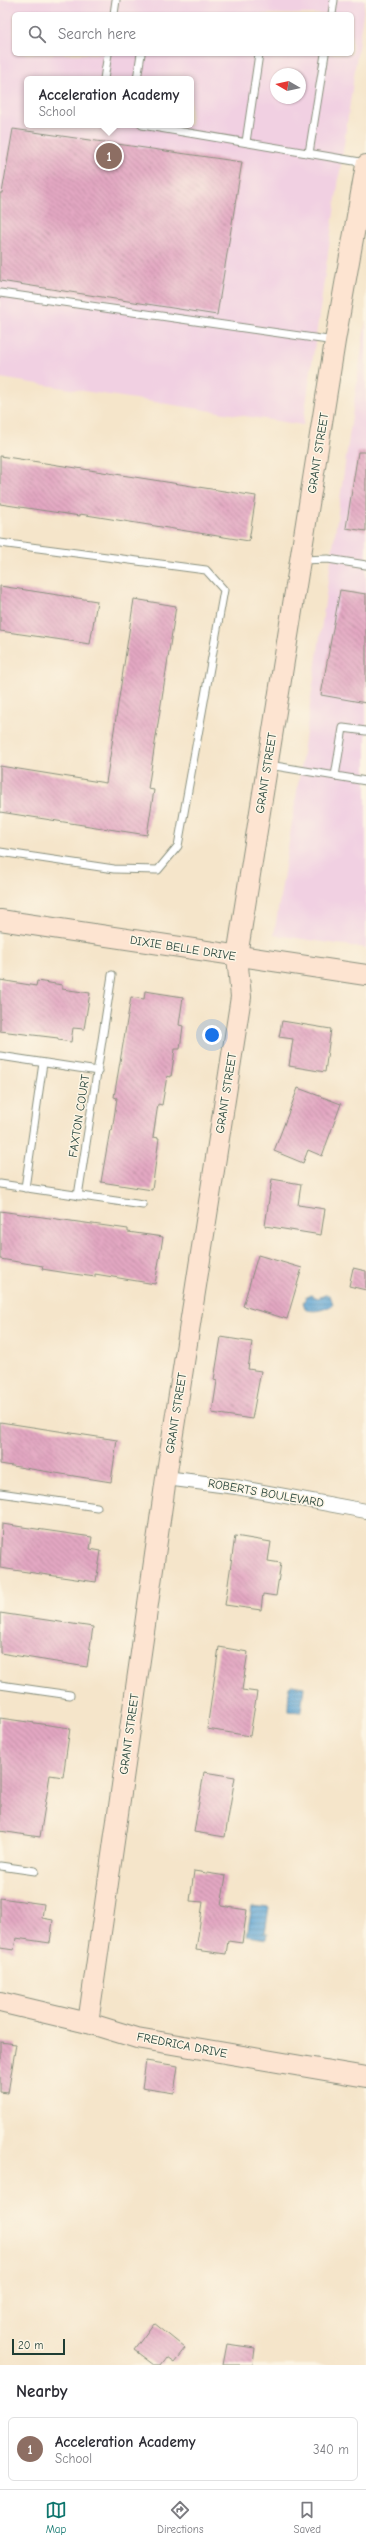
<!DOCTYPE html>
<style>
:root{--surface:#fff;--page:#f2f2f3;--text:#2b2b33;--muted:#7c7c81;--line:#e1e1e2;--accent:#0f766e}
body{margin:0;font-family:"Comic Neue",sans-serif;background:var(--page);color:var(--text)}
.compass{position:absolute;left:270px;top:68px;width:36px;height:36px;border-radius:50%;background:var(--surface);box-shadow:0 1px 3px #0004;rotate:279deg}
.scale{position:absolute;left:12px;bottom:10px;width:53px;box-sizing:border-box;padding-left:4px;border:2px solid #1f3d34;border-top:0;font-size:11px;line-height:14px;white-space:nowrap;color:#1f3d34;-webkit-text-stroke:3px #fcf5e5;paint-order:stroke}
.you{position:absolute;left:212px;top:1035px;width:14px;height:14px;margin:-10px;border:3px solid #fff;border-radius:50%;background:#1a73e8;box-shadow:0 0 0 6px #1a73e833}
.badge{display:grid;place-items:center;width:26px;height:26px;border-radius:50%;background:var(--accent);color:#fff;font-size:13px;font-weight:700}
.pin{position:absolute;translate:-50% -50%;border:2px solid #fff;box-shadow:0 1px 4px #0006}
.popup{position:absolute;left:24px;top:76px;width:170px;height:52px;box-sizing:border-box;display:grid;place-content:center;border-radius:6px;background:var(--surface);filter:drop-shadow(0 1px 3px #0005);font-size:13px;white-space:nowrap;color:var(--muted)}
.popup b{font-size:15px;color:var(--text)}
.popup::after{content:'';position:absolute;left:50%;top:100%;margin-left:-8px;border:8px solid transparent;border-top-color:var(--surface)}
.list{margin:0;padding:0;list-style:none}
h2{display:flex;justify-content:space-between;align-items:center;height:52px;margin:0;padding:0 16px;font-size:17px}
h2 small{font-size:13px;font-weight:400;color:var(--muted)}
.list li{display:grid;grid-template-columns:26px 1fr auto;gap:12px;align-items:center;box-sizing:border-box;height:64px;margin:0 8px 8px;padding:0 8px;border:1px solid var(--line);border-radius:6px}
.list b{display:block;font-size:15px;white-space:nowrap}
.list p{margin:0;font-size:13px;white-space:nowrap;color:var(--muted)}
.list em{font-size:13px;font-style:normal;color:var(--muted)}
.icon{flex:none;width:22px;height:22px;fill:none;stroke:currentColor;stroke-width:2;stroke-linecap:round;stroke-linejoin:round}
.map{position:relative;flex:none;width:366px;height:2365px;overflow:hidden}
.search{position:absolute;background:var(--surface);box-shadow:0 1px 3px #0004;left:12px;right:12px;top:12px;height:44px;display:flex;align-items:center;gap:10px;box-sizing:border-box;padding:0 14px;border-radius:6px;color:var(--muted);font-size:15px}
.sheet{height:124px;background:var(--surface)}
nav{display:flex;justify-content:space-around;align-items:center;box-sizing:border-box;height:56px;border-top:1px solid var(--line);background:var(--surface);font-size:11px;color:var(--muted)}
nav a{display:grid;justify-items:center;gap:2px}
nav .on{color:var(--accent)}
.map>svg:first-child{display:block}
.built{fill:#f1d0e2;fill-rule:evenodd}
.water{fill:url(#water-rules);stroke:#3e7084}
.building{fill:url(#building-back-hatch)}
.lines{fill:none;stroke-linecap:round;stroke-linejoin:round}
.lane-casing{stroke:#8a917f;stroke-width:9}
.street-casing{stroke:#8a917f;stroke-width:16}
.secondary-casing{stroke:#8a917f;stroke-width:22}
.lane{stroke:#fff;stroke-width:7}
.street{stroke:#fff;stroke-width:14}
.secondary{stroke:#fde4d1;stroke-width:20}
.labels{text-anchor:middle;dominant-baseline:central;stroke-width:3;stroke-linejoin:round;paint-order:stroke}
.street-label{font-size:12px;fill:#1f3d34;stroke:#fcf5e5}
</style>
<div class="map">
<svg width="366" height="2365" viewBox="0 0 366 2365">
<defs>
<pattern id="water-rules" width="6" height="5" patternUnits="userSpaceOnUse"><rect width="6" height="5" fill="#5da4d4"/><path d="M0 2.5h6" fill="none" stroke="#4c87ad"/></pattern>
<pattern id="building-back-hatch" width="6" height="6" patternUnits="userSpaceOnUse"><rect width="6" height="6" fill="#e3a7c2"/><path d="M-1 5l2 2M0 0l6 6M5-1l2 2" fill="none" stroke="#b7899e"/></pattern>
</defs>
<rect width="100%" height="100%" fill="#fcf5e5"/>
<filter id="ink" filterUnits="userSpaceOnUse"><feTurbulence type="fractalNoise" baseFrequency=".025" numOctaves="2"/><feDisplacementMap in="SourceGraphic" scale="8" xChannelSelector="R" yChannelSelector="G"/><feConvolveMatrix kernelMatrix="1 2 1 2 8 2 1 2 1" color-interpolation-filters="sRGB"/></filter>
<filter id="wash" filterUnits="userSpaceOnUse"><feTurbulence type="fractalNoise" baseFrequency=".012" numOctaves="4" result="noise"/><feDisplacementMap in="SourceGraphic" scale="16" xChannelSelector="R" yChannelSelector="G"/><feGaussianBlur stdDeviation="0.9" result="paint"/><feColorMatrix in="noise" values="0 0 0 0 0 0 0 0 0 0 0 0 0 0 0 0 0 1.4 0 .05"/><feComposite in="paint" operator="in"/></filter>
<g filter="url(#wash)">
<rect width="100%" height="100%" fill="#f5e5ca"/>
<g class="built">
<path d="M0,0H365L303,425L0,378ZM14,14H352V54H14ZM276,74H300V98H276ZM27,79H191V125H27Z"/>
<polygon points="366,320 366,948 274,935 302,760"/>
</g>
<g class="water">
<path d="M311,1295L318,1298L325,1295H330L333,1304C326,1310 313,1313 305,1309L303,1303L306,1297Z"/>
<polygon points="292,1685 304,1687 301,1712 288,1711 289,1687"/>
<polygon points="252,1906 269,1908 265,1933 268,1933 267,1939 247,1936"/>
</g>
<g id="blocks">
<g class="building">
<polygon points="13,129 242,162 217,315 0,281 0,193 2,193"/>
<polygon points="358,452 366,452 366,531 346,528"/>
<polygon points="0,456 256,496 249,541 80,514 80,516 0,504"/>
<polygon points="0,586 97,601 90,644 0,631"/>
<polygon points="340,590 366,594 366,703 321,695"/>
<polygon points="134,599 176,606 148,789 154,790 147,835 0,812 0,766 106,783"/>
<polygon points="0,980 36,986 37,981 62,985 62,989 90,993 84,1029 73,1028 71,1042 58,1040 58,1038 0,1031"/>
<polygon points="145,991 183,997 179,1025 183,1026 180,1049 175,1049 171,1077 167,1076 162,1105 158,1104 153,1137 159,1138 152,1190 101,1182 110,1130 112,1131 117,1098 114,1097 131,997 144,999"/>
<polygon points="282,1021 331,1029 325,1072 289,1066 293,1039 279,1037"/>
<polygon points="298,1088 341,1104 322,1156 308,1150 303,1163 274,1151"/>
<polygon points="272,1179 301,1184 298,1205 325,1209 321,1235 265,1226"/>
<polygon points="0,1211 128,1229 128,1232 163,1237 155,1284 95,1274 95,1277 67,1273 42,1269 43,1266 0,1259"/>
<polygon points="258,1255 302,1268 287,1319 243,1306"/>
<polygon points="353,1268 366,1271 366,1290 349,1286"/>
<polygon points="221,1337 252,1342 248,1369 261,1371 252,1419 212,1413 217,1381 214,1380"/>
<polygon points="0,1422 117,1440 111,1482 0,1464"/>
<polygon points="2,1524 92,1537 90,1549 101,1551 96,1582 0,1568"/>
<polygon points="235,1536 271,1542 268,1561 281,1563 276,1596 263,1594 261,1610 225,1605"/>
<polygon points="0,1613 93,1627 87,1667 0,1653"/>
<polygon points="219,1647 248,1652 242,1690 257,1692 250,1736 207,1729"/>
<polygon points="0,1718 70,1728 63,1777 50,1775 40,1837 0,1831"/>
<polygon points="204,1772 235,1777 225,1837 194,1832"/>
<polygon points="194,1871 226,1876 221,1906 247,1910 242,1943 228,1941 226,1954 196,1950 203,1902 190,1901"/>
<polygon points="0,1898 44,1904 42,1918 53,1920 50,1943 16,1938 14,1950 0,1948"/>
<polygon points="0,2042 16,2044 8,2093 0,2092"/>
<polygon points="146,2061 178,2066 174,2093 142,2088"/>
<polygon points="154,2323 185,2348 174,2362 167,2357 161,2365 154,2365 134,2350"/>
<polygon points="227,2344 255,2348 253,2365 223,2365"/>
</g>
</g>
</g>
<g filter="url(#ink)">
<use href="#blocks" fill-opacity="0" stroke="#8a917f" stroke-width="1"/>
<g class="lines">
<defs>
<g id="lane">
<polyline points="114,14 116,0"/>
<polyline points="332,14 334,0"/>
<polyline points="104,79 108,54"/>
<polyline points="137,79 141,54"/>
<polyline points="142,125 366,163"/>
<polyline points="246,142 259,54"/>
<polyline points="309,153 325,54"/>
<polyline points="0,293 335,341"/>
<polyline points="0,543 206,570 224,590 178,846 158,870 114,869 0,852"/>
<polyline points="302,560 328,559 366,565"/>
<polyline points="269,765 366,781"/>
<polyline points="335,776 343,728 366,731"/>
<polyline points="0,1056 98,1071"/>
<polyline points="0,1184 143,1205"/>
<polyline points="25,1188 43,1063"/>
<polyline points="78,1196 112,975"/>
<polyline points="0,1493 97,1507"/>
<polyline points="0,1685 70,1695"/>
<polyline points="0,1866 35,1871"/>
</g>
<polyline id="street" points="166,1478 236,1487 366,1511"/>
<g id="secondary">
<polyline points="0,920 366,975"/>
<polyline points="0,2002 88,2023 137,2038 366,2077"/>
<polyline points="88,2023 166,1478 241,997 237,956 335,341 366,165"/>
</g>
</defs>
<use href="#lane" class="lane-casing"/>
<use href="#street" class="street-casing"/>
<use href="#secondary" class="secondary-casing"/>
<use href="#lane" class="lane"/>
<use href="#street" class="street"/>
<use href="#secondary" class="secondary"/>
</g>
</g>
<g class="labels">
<g class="street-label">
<text transform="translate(318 453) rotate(-81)">GRANT STREET</text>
<text transform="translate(266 773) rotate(-81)">GRANT STREET</text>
<text transform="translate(183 948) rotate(9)">DIXIE BELLE DRIVE</text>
<text transform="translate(226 1093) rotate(-81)">GRANT STREET</text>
<text transform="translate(79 1116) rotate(-81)">FAXTON COURT</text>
<text transform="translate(176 1413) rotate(-81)">GRANT STREET</text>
<text transform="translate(266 1493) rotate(10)">ROBERTS BOULEVARD</text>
<text transform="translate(129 1734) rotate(-82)">GRANT STREET</text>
<text transform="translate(182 2045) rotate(11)">FREDRICA DRIVE</text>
</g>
</g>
</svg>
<svg class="compass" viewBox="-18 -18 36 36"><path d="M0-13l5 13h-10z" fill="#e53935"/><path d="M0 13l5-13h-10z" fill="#7c7c81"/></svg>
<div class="scale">20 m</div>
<div class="you"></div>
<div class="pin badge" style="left:109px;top:156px;background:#8d6e63">1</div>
<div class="popup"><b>Acceleration Academy</b>School</div>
<div class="search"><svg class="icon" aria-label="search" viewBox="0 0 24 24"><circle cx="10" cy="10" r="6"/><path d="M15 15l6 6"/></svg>Search here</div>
</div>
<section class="sheet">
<h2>Nearby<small></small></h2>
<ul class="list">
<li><span class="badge" style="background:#8d6e63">1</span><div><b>Acceleration Academy</b><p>School</p></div><em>340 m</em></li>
</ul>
</section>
<nav>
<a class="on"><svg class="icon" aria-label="map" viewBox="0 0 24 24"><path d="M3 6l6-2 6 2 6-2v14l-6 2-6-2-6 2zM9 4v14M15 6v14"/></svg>Map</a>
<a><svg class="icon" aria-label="directions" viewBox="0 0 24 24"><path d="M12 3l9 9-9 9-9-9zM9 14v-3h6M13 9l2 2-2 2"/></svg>Directions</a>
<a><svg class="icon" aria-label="saved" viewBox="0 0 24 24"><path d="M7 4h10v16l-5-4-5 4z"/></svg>Saved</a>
</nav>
